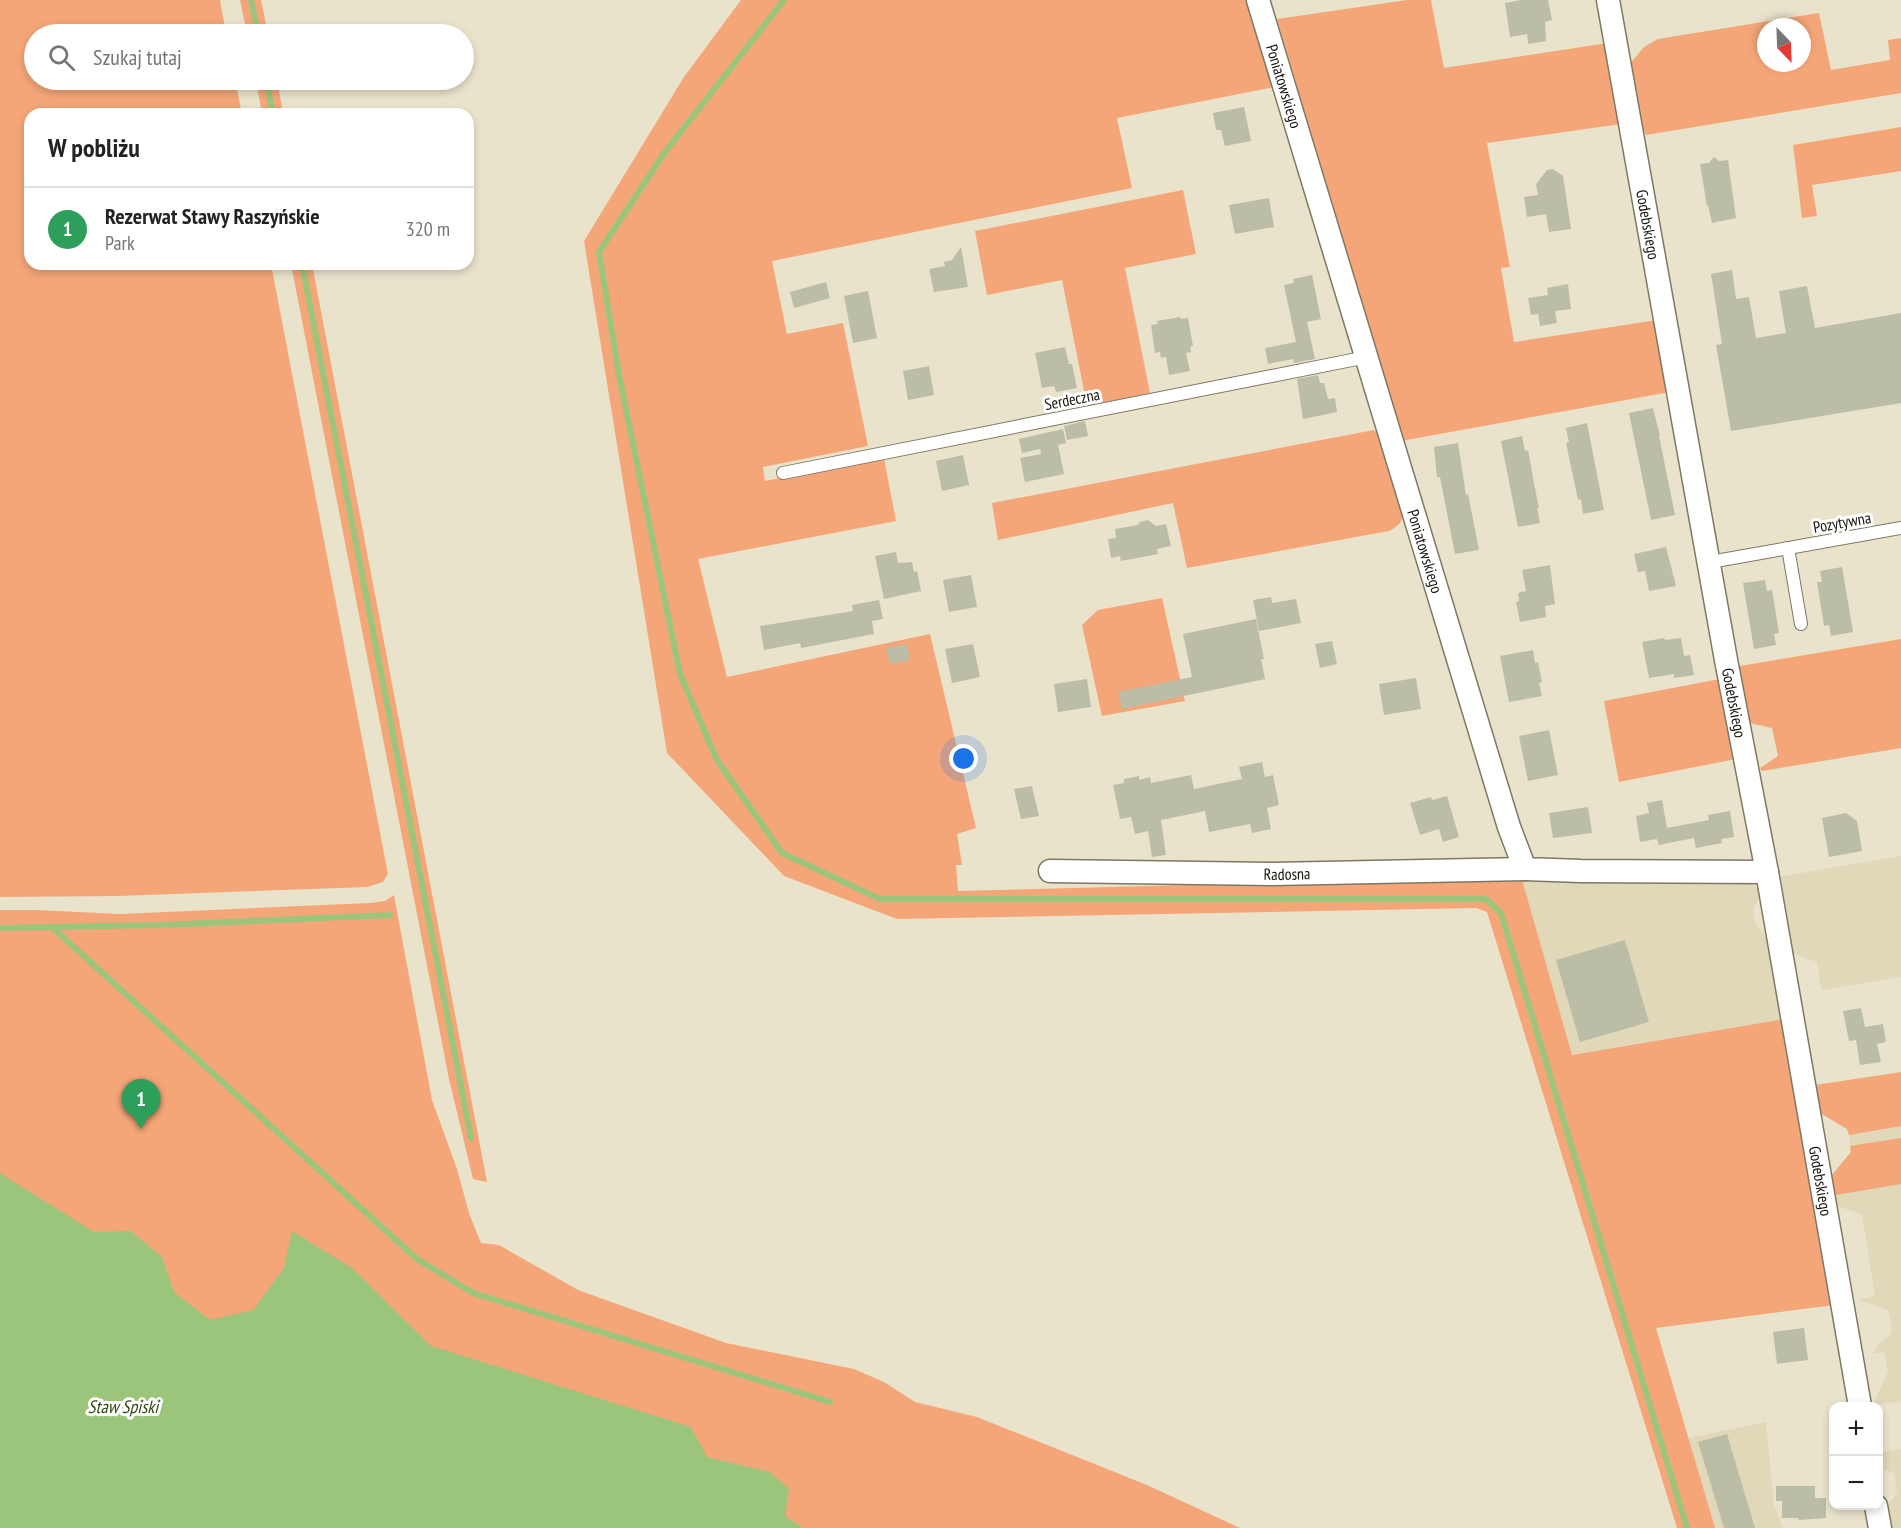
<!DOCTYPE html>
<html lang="pl">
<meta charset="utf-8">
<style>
:root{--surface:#fff;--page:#f6f6f6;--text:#222;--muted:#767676;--line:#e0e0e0;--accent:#186665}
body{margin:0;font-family:"PT Sans Narrow",sans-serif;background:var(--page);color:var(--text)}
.controls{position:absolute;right:18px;bottom:18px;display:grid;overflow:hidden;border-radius:12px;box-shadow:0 3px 9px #0003}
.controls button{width:54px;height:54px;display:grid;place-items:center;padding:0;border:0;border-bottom:2px solid var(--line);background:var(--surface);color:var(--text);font:30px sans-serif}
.compass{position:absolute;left:1757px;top:18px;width:54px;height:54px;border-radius:50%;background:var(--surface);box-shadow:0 3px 9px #0003;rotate:157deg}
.you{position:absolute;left:964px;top:759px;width:21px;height:21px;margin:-15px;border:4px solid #fff;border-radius:50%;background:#1a73e8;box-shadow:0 0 0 9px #1a73e833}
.badge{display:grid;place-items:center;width:39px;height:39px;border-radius:50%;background:var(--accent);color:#fff;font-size:20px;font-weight:700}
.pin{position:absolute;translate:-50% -50px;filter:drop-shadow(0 2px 3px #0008)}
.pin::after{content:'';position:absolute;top:32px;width:21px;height:18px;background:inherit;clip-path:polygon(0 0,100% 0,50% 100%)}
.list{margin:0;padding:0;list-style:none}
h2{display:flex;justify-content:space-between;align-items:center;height:78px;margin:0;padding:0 24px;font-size:26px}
h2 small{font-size:20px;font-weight:400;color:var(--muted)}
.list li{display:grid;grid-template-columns:39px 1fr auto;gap:18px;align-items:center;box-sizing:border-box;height:84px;padding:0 24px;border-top:2px solid var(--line)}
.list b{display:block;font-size:22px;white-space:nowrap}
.list p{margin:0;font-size:20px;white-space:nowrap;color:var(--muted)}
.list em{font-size:20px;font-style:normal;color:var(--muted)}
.icon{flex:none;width:33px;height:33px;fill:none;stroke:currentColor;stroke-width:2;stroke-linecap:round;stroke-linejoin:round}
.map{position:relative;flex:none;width:1901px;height:1528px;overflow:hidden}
.search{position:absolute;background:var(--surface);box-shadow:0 3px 9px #0003;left:24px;top:24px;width:450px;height:66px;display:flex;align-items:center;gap:15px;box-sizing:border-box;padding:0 21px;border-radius:33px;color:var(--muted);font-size:22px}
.panel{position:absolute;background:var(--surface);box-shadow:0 3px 9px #0003;left:24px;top:108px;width:450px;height:162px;border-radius:18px}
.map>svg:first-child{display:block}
.built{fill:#e1d7b9}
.green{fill:#f4a678;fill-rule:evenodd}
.water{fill:#9bc57a}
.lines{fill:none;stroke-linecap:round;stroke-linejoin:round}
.stream{stroke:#9bc57a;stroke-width:6}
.building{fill:#bbbda7}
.service-casing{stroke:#7e7763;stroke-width:14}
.minor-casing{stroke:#7e7763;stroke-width:25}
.service{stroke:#fff;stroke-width:12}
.minor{stroke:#fff;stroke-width:22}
.labels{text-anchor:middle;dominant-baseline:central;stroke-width:6;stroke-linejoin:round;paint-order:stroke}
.street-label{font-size:16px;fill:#15120a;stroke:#fff}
.water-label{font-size:18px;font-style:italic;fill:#2f4a15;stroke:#fff}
</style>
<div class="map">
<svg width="1901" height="1528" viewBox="0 0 1901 1528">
<rect width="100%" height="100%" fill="#eae3cc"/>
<g class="built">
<polygon points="1901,856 1901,977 1821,990 1817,962 1791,953 1778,877"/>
<polygon points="1521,876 1747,882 1755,886 1762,894 1753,908 1754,916 1756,925 1773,944 1784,1019 1571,1055"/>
<polygon points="1901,1072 1901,1402 1873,1405 1888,1371 1884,1352 1874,1354 1877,1345 1892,1333 1891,1322 1888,1310 1858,1300 1875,1296 1862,1214 1837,1206 1832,1175 1851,1152 1849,1135 1847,1129 1820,1113"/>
<polygon points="1766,1422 1774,1505 1783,1528 1715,1528 1688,1438"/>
<polygon points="1901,1449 1901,1528 1888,1528 1885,1514 1889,1513 1888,1505 1897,1492 1894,1473 1884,1470 1880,1452"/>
</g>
<g class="green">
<polygon points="0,0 220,0 226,34 34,34 34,80 235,80 242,114 30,114 30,264 271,264 388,874 383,882 367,887 119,896 0,897"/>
<polygon points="240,0 261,0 268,34 247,34"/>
<polygon points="741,0 1247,0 1275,87 1117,118 1132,188 772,261 787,334 843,323 868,446 763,467 765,481 884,458 896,521 698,559 727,677 930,634 976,828 957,834 962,865 956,865 958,891 1521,876 1572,1055 1784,1019 1834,1305 1656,1328 1715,1528 1677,1528 1487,912 1476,908 897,919 784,876 667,753 584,241 684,77"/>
<polygon points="1407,0 1431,0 1444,68 1608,43 1621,124 1487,143 1510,267 1501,268 1514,342 1657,320 1670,392 1401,441 1380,375 1374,342 1277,19"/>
<path d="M1819,13L1831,70L1890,60L1888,40L1901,38V93L1646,135L1638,119L1628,66L1644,47L1658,39ZM1766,27H1802V63H1766Z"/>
<polygon points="256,80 277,80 283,114 262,114"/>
<polygon points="1901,127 1901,171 1812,185 1817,216 1802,218 1793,145"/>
<polygon points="1183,190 1196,254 1125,268 1150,393 1087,406 1062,280 987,295 975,231"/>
<polygon points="291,264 312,264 487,1182 473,1179 449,1079"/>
<path d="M1374,430L1382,438L1403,510C1403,522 1399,526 1389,531L1187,568L1173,503L998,540L992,503Z"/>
<polygon points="1162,598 1185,701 1102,716 1082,625 1098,610"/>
<polygon points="1901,639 1901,748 1762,771 1760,768 1778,756 1772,728 1745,722 1734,667"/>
<polygon points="1720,679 1736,759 1619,782 1604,701"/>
<polygon points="394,895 432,1100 457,1169 469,1213 481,1243 499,1245 578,1290 726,1343 854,1369 884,1382 915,1402 977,1417 1147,1485 1240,1528 0,1528 0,910 36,910 120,914 370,903 385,901"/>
<polygon points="1901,1072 1901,1126 1849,1135 1847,1129 1820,1113 1815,1085"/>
<polygon points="1901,1138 1901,1184 1836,1195 1832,1175 1851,1152 1850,1146"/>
</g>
<polygon class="water" points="0,1173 94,1232 131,1231 162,1257 174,1292 210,1320 253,1310 284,1268 292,1231 352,1268 431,1346 691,1427 707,1457 770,1472 789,1489 785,1516 803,1528 0,1528"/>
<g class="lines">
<g class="stream">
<polyline points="251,0 258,34"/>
<polyline points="784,0 665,152 599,252 619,375 680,674 717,760 782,853 880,899 1486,899 1501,913 1687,1528"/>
<polyline points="266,80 273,114"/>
<polyline points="302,264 471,1138"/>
<polyline points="52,927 162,925 390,915"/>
<polyline points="0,928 52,927 417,1259 473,1293 830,1402"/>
</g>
</g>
<g class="building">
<polygon points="1521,0 1548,0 1552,20 1545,22 1546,41 1528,44 1527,34 1510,37 1505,3"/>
<polygon points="1244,107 1251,141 1225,146 1221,130 1216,130 1213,113"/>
<polygon points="1714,157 1719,161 1728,160 1736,218 1712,223 1708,205 1707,206 1700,164 1709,163"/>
<polygon points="1553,169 1563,176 1571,229 1549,232 1546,214 1527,217 1524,197 1538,195 1536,184 1547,170"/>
<polygon points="1269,198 1274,227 1235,234 1229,205"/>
<polygon points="961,247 968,287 934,292 929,269 945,266 944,262 952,260"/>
<polygon points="1732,270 1736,299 1749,297 1756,338 1786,333 1779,291 1807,286 1815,328 1901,313 1901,403 1731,431 1716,345 1722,344 1711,274"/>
<polygon points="1312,275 1321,319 1307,322 1315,359 1294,363 1293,359 1268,364 1265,348 1296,342 1284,285 1294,283 1293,279"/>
<polygon points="826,282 830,298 794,308 790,292"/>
<polygon points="1568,284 1571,309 1555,311 1557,323 1540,326 1538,314 1531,315 1528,298 1548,295 1547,288"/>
<polygon points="868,291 877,338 853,343 844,296"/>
<polygon points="1180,317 1181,319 1188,318 1193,346 1190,347 1191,352 1186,353 1190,371 1169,375 1166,357 1161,358 1160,352 1155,353 1151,325 1158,324 1157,321"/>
<polygon points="1065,347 1069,364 1072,364 1077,388 1056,392 1054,386 1042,388 1035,353"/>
<polygon points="929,366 934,395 908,400 903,371"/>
<polygon points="1318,375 1320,383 1324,383 1328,399 1335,398 1337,412 1303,419 1297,379"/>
<polygon points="1653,408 1660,436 1659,436 1675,515 1651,520 1629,413"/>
<polygon points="1085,421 1088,436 1067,440 1064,426"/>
<polygon points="1587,423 1604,510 1583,514 1581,499 1578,500 1566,443 1569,442 1566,428"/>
<polygon points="1063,429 1066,443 1058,445 1064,474 1025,482 1020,458 1041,454 1040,449 1022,453 1019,439"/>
<polygon points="1522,436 1525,451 1528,450 1534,483 1539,508 1537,508 1540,523 1518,527 1501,441"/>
<polygon points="1458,443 1466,495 1468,494 1479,550 1455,554 1440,477 1437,477 1434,447"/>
<polygon points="963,455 969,485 942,491 936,461"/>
<polygon points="1148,520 1156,526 1166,524 1171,546 1157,549 1158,554 1121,561 1120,556 1111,558 1108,539 1116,538 1115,529 1138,525 1140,522"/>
<polygon points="1666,547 1676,586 1649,591 1645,571 1638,572 1634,554"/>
<polygon points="896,552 898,563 912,562 914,572 917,571 921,591 884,599 875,556"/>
<polygon points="1550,565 1555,604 1545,606 1546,617 1520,622 1516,602 1519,601 1518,593 1526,591 1522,570"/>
<polygon points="1842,567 1853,632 1831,636 1829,625 1824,626 1817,582 1822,582 1820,571"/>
<polygon points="971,575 977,607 949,612 943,580"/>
<polygon points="1765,580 1767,591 1772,590 1779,633 1774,634 1776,645 1754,649 1743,583"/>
<polygon points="1271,597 1272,603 1296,599 1301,623 1259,631 1253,600"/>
<polygon points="879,600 883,619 872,621 874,634 801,648 800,643 764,650 760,626 853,611 852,605"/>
<polygon points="1256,619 1264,659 1261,659 1265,679 1122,709 1118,692 1192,677 1183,634"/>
<polygon points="1664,638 1665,640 1681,638 1684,656 1690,655 1694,675 1674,678 1674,674 1649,678 1642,642"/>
<polygon points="1332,641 1337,664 1320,668 1315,644"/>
<polygon points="907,644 910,660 890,664 886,648"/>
<polygon points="973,644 980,677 952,683 945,649"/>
<polygon points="1533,650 1535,663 1538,662 1542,682 1539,683 1542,696 1509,702 1500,656"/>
<polygon points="1416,678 1421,709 1384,715 1379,684"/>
<polygon points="1087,679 1091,707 1058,712 1054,684"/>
<polygon points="1549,730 1558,775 1528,781 1519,736"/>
<polygon points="1262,762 1265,777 1273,775 1279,805 1267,808 1271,829 1252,833 1250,824 1209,832 1205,811 1161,820 1166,855 1152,857 1148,831 1135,834 1131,817 1120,819 1113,785 1124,783 1124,779 1139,776 1139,780 1150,777 1151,783 1191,775 1194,789 1242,779 1239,767"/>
<polygon points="1032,786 1039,816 1021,819 1014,789"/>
<polygon points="1447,796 1459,837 1443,842 1439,829 1420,835 1410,803 1431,797 1432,800"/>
<polygon points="1662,800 1667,828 1709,820 1708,815 1730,811 1734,837 1721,839 1722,843 1696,848 1694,838 1659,845 1657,839 1640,842 1636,816 1649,813 1647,803"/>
<polygon points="1588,807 1592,833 1553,838 1549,813"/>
<polygon points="1846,813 1857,821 1862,851 1829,857 1822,818"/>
<polygon points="1625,940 1649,1022 1580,1042 1556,960"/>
<polygon points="1861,1008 1865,1027 1883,1024 1886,1042 1877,1044 1881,1062 1860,1065 1856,1040 1849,1041 1843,1011"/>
<polygon points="1804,1328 1808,1360 1777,1364 1773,1332"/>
<polygon points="1727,1434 1743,1488 1755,1528 1724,1528 1698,1442"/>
<polygon points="1776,1486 1815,1486 1815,1498 1826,1498 1826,1518 1799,1520 1798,1518 1782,1518 1782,1501 1776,1501"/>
</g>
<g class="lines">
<defs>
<g id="service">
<polyline points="783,473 1367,357"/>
<polyline points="1788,548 1801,624"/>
<polyline points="1710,562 1901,528"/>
</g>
<g id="minor">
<path id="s1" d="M1258,0L1509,827L1525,869L1581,871L1767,872"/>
<path id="s2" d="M1608,0L1726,660L1767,872L1860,1406"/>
<path id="s3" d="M1050,871L1273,874L1525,869"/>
<polyline points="1876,1506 1880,1528"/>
</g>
</defs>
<use href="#service" class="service-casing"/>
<use href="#minor" class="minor-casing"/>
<use href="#service" class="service"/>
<use href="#minor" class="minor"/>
</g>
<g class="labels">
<g class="street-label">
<text stroke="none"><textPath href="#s1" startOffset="90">Poniatowskiego</textPath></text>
<text stroke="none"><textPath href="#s2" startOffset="228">Godebskiego</textPath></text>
<text transform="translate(1072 399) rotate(-11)">Serdeczna</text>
<text transform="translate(1842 522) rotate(-10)">Pozytywna</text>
<text stroke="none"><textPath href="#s1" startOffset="576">Poniatowskiego</textPath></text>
<text stroke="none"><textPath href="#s2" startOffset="714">Godebskiego</textPath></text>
<text stroke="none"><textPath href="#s3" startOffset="237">Radosna</textPath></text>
<text stroke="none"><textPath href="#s2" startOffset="1200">Godebskiego</textPath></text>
</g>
<g class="water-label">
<text x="123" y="1406">Staw Spiski</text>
</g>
</g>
</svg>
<div class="controls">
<button>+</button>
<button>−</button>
</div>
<svg class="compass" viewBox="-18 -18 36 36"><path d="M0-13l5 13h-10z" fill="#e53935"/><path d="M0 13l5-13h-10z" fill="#767676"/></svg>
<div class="you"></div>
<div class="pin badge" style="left:141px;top:1129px;background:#2e9e5b">1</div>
<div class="search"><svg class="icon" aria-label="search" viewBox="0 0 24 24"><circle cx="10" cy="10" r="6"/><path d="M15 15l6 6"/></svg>Szukaj tutaj</div>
<section class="panel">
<h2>W pobliżu<small></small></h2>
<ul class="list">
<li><span class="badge" style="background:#2e9e5b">1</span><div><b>Rezerwat Stawy Raszyńskie</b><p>Park</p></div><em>320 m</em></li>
</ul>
</section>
</div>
